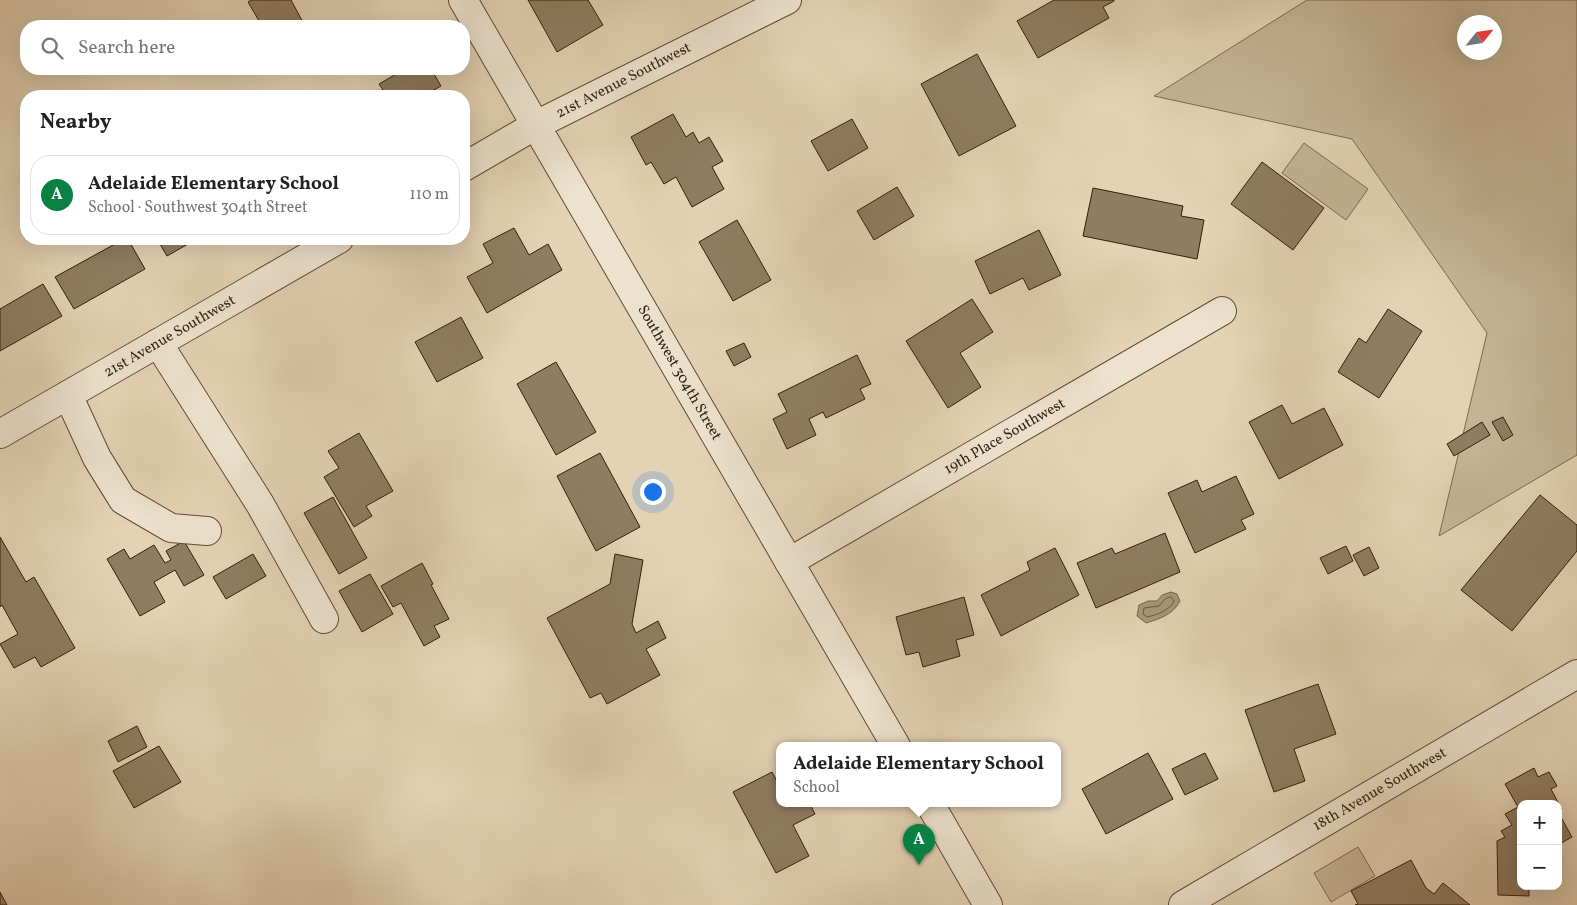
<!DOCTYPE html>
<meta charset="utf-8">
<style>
:root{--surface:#fff;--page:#f6f6f6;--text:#222;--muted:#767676;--line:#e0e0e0;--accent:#0b8043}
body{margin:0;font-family:Vollkorn,serif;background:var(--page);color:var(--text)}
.controls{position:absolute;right:15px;bottom:15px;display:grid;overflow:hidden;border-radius:10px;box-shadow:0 5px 20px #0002}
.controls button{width:45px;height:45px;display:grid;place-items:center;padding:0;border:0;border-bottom:1px solid var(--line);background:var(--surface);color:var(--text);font:25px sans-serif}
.compass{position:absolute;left:1457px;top:15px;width:45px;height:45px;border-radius:50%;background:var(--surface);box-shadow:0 5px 20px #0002;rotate:60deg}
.you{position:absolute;left:652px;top:491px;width:18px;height:18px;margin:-12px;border:4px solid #fff;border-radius:50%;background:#1a73e8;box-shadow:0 0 0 8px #1a73e833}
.badge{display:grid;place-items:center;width:32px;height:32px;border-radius:50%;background:var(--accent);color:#fff;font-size:16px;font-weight:700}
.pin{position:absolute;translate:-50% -41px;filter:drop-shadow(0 1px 2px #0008)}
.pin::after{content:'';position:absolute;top:26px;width:18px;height:15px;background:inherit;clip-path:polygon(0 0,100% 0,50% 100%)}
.popup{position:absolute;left:776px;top:742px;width:285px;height:65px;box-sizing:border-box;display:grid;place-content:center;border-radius:10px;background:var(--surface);filter:drop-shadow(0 1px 4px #0005);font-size:16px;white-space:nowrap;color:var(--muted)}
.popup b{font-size:19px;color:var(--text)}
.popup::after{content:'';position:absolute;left:50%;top:100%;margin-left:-10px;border:10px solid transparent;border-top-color:var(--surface)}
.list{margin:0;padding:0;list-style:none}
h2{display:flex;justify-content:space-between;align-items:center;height:65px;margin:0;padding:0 20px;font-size:21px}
h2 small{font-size:16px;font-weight:400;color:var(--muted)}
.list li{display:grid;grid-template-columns:32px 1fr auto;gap:15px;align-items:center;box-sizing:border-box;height:80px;margin:0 10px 10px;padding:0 10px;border:1px solid var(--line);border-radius:20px}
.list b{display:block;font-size:19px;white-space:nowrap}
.list p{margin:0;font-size:16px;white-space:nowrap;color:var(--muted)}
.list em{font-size:16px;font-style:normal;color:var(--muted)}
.icon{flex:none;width:28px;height:28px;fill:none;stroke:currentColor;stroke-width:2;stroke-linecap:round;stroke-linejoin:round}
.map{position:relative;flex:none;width:1577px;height:905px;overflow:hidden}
.search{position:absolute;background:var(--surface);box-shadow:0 5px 20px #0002;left:20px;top:20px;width:450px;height:55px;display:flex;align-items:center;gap:12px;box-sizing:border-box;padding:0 18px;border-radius:20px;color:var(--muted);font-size:19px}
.panel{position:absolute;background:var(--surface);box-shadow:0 5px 20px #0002;left:20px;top:90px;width:450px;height:155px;border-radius:20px}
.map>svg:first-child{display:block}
.green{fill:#c5b497;stroke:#7d6a50;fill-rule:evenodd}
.water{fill:#a8957a;stroke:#7a664d}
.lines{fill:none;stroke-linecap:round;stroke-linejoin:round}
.shore{stroke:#6e5a42;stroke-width:1}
.building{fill:#8f7c62;stroke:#351f0a}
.minor-casing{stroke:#604c34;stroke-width:30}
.minor{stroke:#ede2ce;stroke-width:28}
.labels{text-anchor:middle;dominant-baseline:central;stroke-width:4.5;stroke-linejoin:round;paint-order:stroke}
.street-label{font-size:15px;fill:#351f0a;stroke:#ede2ce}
</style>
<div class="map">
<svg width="1577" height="905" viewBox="0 0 1577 905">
<rect width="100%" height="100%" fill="#e3d2b4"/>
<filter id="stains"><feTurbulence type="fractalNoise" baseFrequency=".004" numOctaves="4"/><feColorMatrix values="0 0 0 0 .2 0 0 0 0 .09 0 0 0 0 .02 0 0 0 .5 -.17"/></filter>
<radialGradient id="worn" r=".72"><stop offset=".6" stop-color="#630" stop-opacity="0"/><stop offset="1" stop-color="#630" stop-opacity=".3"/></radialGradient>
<g class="green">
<path d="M1307,0H1577V455L1439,536L1487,333L1352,139L1154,96ZM1464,22H1494V52H1464Z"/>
<polygon points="1304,143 1368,189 1346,220 1282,173"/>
<polygon points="1358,847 1375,876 1331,902 1314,873"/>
</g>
<path class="water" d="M1171,592L1177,594L1180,601C1173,615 1159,619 1146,623L1137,616L1139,605L1148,601H1157L1162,595Z"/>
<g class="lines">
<path class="shore" d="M1171,597L1174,601C1170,610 1157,615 1147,617L1143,614L1144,608L1159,606L1165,599Z"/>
</g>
<g class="building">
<polygon points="251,0 291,0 305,26 262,26 248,2"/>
<polygon points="528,0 588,0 603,25 557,52"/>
<polygon points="1054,0 1114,0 1114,1 1103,7 1109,18 1038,58 1017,21"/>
<polygon points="977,54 1016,126 959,156 921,84"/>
<polygon points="405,69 431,69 441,86 430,92 433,96 387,96 379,84"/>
<polygon points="673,114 686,137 693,132 699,143 709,137 723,161 712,167 724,189 692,207 676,177 664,184 651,162 646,165 631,137"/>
<polygon points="852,119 868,148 828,171 811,141"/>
<polygon points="1262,162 1324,208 1293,250 1231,204"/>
<polygon points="897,187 914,216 874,240 857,211"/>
<polygon points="1093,188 1183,206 1181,216 1204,220 1197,259 1083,236"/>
<polygon points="737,220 771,280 733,301 699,242"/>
<polygon points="514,228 529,255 548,244 562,270 487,313 467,277 493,263 483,244"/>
<polygon points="1039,230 1061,275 1029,290 1023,278 990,294 975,261"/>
<polygon points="124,239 128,239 145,269 74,309 55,277"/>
<polygon points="157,239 197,239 167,256"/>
<polygon points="43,284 62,316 0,351 0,309"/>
<polygon points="972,299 993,332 960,353 981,387 948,408 906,341"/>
<polygon points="1388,309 1422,331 1379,398 1338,372 1359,338 1366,343"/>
<polygon points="461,317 483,358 437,382 415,342"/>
<polygon points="744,343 751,357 734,366 726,351"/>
<polygon points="857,355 871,384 860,389 865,399 826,418 823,412 809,419 816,435 787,449 773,419 787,412 778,394"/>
<polygon points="556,362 596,432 556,455 517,384"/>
<polygon points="1282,405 1292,424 1324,408 1343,445 1279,479 1249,422"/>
<polygon points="1503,417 1513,435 1503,441 1492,422"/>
<polygon points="1482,422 1490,435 1454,456 1447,444"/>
<polygon points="359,433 393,491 366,506 372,516 354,527 324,477 339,468 328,451"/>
<polygon points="600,453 640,527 596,551 557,476"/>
<polygon points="1236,476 1254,514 1241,520 1246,529 1195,553 1168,493 1197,480 1202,492"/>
<polygon points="1540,495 1577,525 1577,551 1512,631 1461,590"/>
<polygon points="333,497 367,558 339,574 304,513"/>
<polygon points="1165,533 1180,572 1096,608 1077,563 1112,548 1115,554"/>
<polygon points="0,537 26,582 34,577 75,648 41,667 35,657 14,668 0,644 18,634 2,605 0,607"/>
<polygon points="184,541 204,575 184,586 175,570 154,582 165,602 140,616 107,559 124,549 130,559 154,545 165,563 171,560 166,551"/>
<polygon points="1346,546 1353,561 1328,574 1320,558"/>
<polygon points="1369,547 1379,568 1364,576 1353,555"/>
<polygon points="1055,548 1079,595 1001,636 981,595 1030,570 1027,562"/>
<polygon points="253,554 266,576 226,599 213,577"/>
<polygon points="615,554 643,560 632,624 636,633 658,621 666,638 646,649 660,675 607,704 601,693 590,698 547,618 610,584"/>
<polygon points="422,563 433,584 431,585 449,619 434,626 440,637 424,646 401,603 393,607 381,586"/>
<polygon points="370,574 393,614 362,632 339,591"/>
<polygon points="964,597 974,635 956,640 960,656 923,667 919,652 906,655 896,617"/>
<polygon points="1318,684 1336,734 1294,749 1305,781 1274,792 1245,710"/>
<polygon points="137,726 147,747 118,762 108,741"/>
<polygon points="159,746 181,782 134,808 113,771"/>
<polygon points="1148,753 1173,799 1106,834 1082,789"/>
<polygon points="1205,753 1218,779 1185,795 1172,769"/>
<polygon points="1534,768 1538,777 1549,772 1557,786 1551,789 1562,810 1558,812 1572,837 1558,845 1558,804 1521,804 1521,886 1529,886 1529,896 1498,895 1497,841 1505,837 1501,831 1512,825 1505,814 1518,807 1505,784"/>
<polygon points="772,772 780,787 780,804 810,804 815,814 793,825 809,856 776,873 733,792"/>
<polygon points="1411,860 1426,888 1434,894 1443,883 1470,905 1355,905 1358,904 1351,891"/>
<polygon points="0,892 7,905 0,905"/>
</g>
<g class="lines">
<defs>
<g id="minor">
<polyline points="463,0 896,746"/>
<polyline points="464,167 536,125 787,0"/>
<polyline points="158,343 260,504 324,619"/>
<polyline points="68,395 97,458 123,500 171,528 207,531"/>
<polyline points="0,434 339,239"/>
<polyline points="789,562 1222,311"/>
<polyline points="930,804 988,905"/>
<polyline points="1183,905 1577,674"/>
</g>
</defs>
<use href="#minor" class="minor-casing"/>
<use href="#minor" class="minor"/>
</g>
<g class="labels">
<g class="street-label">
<text transform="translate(624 81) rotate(-27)">21st Avenue Southwest</text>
<text transform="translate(170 337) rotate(-30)">21st Avenue Southwest</text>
<text transform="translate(679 373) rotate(60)">Southwest 304th Street</text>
<text transform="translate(1005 437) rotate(-30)">19th Place Southwest</text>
<text transform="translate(1380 790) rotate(-30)">18th Avenue Southwest</text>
</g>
</g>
<rect width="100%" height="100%" filter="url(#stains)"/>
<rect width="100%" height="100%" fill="url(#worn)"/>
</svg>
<div class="controls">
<button>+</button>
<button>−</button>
</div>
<svg class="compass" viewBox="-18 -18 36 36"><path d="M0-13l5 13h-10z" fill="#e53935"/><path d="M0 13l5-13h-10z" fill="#767676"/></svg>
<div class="you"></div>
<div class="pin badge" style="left:919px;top:865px">A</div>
<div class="popup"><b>Adelaide Elementary School</b>School</div>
<div class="search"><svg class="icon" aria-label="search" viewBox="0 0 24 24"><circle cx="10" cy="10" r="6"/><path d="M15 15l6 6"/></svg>Search here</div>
<section class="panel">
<h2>Nearby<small></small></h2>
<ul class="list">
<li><span class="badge">A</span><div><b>Adelaide Elementary School</b><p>School · Southwest 304th Street</p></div><em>110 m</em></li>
</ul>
</section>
</div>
